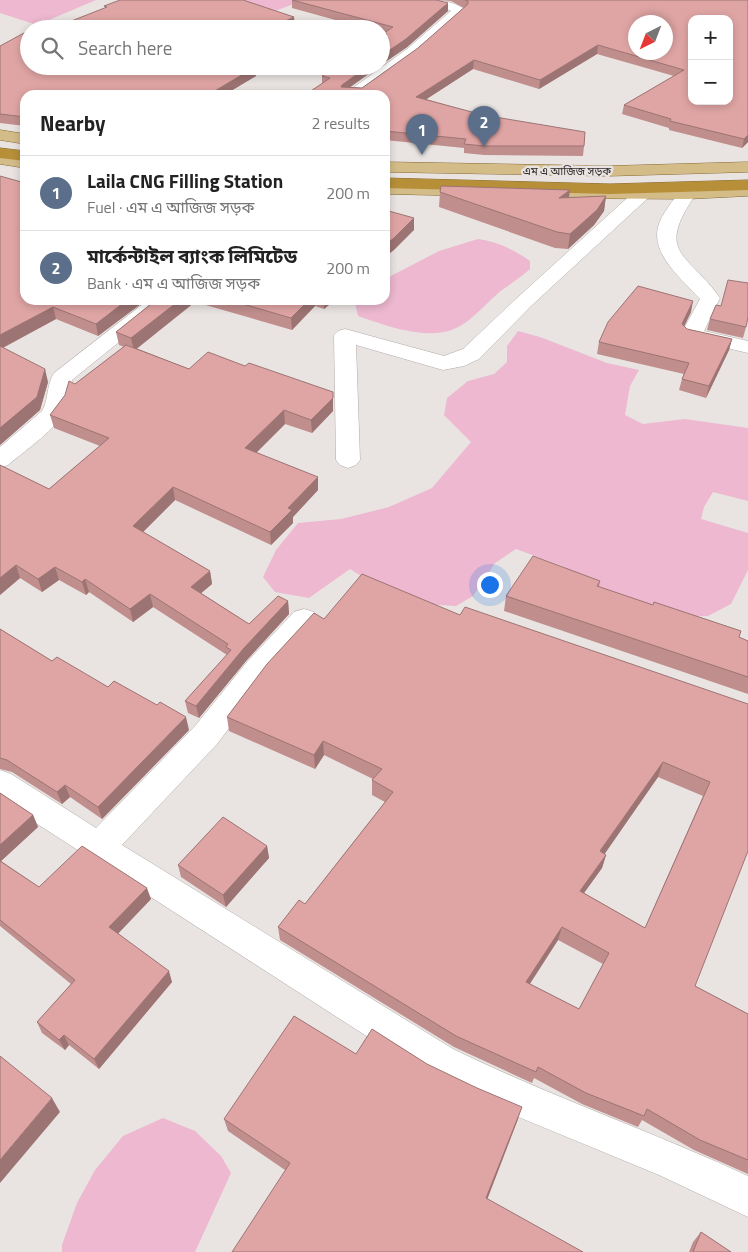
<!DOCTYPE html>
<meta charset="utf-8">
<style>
:root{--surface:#fff;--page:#f6f6f6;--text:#222;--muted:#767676;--line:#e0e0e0;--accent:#2563eb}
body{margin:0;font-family:"Titillium Web","Noto Sans Bengali",sans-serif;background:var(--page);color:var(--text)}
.controls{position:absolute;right:15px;top:15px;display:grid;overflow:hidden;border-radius:10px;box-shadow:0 2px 8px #0003}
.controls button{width:45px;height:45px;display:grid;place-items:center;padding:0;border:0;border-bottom:1px solid var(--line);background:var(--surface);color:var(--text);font:25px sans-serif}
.compass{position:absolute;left:628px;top:15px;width:45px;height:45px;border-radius:50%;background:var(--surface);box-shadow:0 2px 8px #0003;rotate:222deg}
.you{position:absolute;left:489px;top:584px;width:18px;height:18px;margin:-12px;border:4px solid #fff;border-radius:50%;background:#1a73e8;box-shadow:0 0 0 8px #1a73e833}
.badge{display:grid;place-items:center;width:32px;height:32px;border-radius:50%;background:var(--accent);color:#fff;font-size:16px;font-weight:700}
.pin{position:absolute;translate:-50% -41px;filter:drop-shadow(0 1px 2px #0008)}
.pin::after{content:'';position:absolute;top:26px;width:18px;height:15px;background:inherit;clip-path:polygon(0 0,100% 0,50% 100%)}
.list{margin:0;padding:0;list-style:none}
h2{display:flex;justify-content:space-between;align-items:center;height:65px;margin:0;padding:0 20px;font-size:21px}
h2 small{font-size:16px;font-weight:400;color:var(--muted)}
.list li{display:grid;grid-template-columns:32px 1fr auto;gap:15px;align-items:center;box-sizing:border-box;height:75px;padding:0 20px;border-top:1px solid var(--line)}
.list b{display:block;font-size:19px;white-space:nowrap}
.list p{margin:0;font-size:16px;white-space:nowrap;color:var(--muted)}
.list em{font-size:16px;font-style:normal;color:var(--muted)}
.icon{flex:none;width:28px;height:28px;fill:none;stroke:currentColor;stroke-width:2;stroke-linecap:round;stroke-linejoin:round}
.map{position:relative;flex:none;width:748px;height:1252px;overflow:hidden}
.search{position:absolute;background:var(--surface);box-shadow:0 2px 8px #0003;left:20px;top:20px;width:370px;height:55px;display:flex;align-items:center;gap:12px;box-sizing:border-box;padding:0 18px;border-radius:28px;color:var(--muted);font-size:19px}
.panel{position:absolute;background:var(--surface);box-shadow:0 2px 8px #0003;left:20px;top:90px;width:370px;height:215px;border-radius:15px}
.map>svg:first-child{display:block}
.water{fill:#edb8d0}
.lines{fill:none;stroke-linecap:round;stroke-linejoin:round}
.street-casing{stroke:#b0aca9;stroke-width:1}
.primary-casing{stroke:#866b33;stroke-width:1}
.highway-casing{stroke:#866b33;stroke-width:1}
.street{fill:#fff;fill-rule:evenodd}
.primary{fill:#d4bc88;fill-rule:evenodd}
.highway{fill:#b78f39;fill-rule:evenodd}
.wall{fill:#c08e8d;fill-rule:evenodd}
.shaded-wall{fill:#9c7473}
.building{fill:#dfa5a4;stroke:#9c7473;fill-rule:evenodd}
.labels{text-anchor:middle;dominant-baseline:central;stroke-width:4.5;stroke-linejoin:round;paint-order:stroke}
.far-street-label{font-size:11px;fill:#2b2928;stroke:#e9e4e2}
</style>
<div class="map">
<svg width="748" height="1252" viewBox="0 0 748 1252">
<rect width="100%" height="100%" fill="#e9e4e2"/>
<g class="water">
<polygon points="0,0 96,0 37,25 0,13"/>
<polygon points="246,0 304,0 275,11 245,2"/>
<path d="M478,239C498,242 513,249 530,261V269C521,277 512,283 502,290C484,304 468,328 444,332C416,337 384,325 358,316L355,303L358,300H385V279L439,251Z"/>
<polygon points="518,331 540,337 607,363 639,370 630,386 625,415 643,424 685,419 748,428 748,501 713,492 704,507 701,519 748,533 748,570 731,604 708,616 680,617 593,586 562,566 516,549 495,563 473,596 456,606 421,604 385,591 350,569 309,598 275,592 263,577 276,550 298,523 341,519 389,507 432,488 471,442 444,415 447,398 468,381 494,374 507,362 507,346"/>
<polygon points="163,1118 195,1131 221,1156 231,1173 195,1252 62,1252 62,1245 77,1203 95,1170 123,1136"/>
</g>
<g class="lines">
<defs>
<g id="street">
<path d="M420,0C436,0 455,0 466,11L417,55L361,95H343L407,49L451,11L443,7L422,3Z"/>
<polygon points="642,189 648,190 651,194 648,198 531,306 479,359 464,366 443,370 356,345 360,460 356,465 348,468 340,465 336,460 334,335 338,331 345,329 444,356 463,349 517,298 636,190"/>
<path d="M687,189L693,190L696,194C654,255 688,252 720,298L704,331L748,341V353L685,338L681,334L700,299C683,280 651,255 658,227C662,213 673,201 681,190Z"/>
<path d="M148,300H171L72,380C70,389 71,400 67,407C55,431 28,448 8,465L0,468V447L42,411C49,400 46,385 54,373Z"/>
<path d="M304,609L314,612L318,619L314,626L267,678L217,744L122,845L453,1049C549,1096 651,1131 748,1176V1217L659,1175L475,1099L427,1075L0,800V770L11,774L96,828L195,726L247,662L294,612Z"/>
</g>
<g id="primary">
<polygon points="0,130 25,134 25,144 0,140"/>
<polygon points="0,154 25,158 25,168 0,164"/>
<polygon points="385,162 608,166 748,162 748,172 608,176 385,172"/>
<polygon points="385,184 477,186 483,187 486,191 483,195 477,196 385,194"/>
<polygon points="748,186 748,196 687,199 532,198 526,197 523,193 526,189 532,188 687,189"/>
</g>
<g id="highway">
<polygon points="0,148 25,151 25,161 0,158"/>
<polygon points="385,178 610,184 748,180 748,190 610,194 385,188"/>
</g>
</defs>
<use href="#street" class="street-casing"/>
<use href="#primary" class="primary-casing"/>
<use href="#highway" class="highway-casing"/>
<use href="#street" class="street"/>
<use href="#primary" class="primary"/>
<use href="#highway" class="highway"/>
</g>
<g class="wall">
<polygon points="292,0 448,11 406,48 384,35 384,33 381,32 381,29 368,29 292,8"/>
<polygon points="439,0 748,0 748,142 742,148 669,130 669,128 622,114 624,105 674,76 597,54 539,89 473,69 426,99 584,146 583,156 484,155 464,153 464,148 385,140 385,95 322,83 322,76 337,66 350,87 362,88 418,48 464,8 451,1"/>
<polygon points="29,34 256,76 224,95 25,95 25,126 0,123 0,46"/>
<polygon points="0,176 146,300 98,336 56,319 3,348 48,382 40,410 0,445"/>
<polygon points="440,192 569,198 606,196 604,211 594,225 568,249 555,248 439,207"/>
<polygon points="156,300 335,300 324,309 315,306 292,330 195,302 136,348 189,369 245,366 333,392 333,411 312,433 285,424 256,453 318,490 293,517 293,523 271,545 175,500 143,532 210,571 212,584 201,593 249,624 288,601 289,614 246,661 199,718 188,713 185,701 227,655 153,607 133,622 89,592 86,595 59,580 42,592 20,578 0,595 0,465 49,489 100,446 54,428 50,415 75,384 124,347 119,345 116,332"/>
<polygon points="691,312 684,326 687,329 732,339 729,350 706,398 679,390 682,379 684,374 597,354 599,342"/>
<polygon points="710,319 746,327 743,338 707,330"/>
<polygon points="600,581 599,587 748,641 748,694 504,611 506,596"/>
<path d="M460,615L748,704L695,986L748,1014V1174L694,1150L642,1120L638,1127L582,1104L534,1078L532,1083L454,1047L280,940L278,927L305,904L385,802L372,795V780L373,779L324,755L315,769L229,731L227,717L324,619ZM658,777L703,796L645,928L584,893L602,868L606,855L604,854ZM558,940L603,964L579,1009L530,984Z"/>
<polygon points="0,629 52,661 108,687 189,730 102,819 70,797 62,804 12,772 0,769"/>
<polygon points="0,793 33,815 38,827 1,861 39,887 151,899 118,933 172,982 99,1069 69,1045 65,1050 42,1033 37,1022 71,984 0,926"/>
<polygon points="267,846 269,858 226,907 181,877 178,865"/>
<polygon points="356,1054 427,1064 518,1119 487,1198 285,1170 228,1131 224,1119"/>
<polygon points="701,1232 731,1252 689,1252 693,1242"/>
</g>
<g class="shaded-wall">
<polygon points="448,3 448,11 406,48 381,65 381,56"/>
<polygon points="294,17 295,25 287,29 268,29"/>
<polygon points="598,45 597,54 539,89 540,80"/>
<polygon points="474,60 473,69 416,106 416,97"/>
<polygon points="368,66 380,66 342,93 342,85"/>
<polygon points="255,67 256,76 224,95 208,95"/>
<polygon points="748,135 748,142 742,148 744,139"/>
<polygon points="570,190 568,205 559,198"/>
<polygon points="606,196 604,211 594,225 568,249 570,234"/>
<polygon points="414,218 414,230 394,250 385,257 385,245"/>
<polygon points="127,300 146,300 98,336 96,324"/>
<polygon points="180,300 194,300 195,302 134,351 131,338"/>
<polygon points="309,300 315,300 315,306 292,330 291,318"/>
<polygon points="324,300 335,300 324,309"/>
<polygon points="693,301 691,312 680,335 682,324"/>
<polygon points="53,307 56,319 0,349 0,335"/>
<polygon points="732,339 729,350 706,398 709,386"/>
<polygon points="45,369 48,382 40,410 0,445 0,428"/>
<polygon points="333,398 333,411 312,433 311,420"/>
<polygon points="284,410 285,424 247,462 245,448"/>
<polygon points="318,477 318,490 293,517 293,523 271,545 270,532 288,508"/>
<polygon points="173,487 175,500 136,539 133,526"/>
<polygon points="16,565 20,578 0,595 0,578"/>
<polygon points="55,567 59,580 42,592 38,579"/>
<polygon points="210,571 212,584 193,600 191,587"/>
<polygon points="85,579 89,592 86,595 82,582"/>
<polygon points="150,594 153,607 133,622 130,609"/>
<polygon points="288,601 289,614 246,661 199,718 196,706 244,648"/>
<polygon points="186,717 189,730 102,819 98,807"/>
<polygon points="323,741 324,755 315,769 314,755"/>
<polygon points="663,762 658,777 597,865 600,851"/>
<polygon points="65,785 70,797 62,804 57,792"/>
<polygon points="33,815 38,827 0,862 0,845"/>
<polygon points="267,846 269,858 226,907 223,895"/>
<polygon points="606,855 602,868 576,904 580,891"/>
<polygon points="147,888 151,899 114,938 109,927"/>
<polygon points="562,927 558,940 523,994 526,982"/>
<polygon points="169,971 172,982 99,1069 94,1059"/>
<polygon points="64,1035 69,1045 65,1050 59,1040"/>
<polygon points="52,1098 60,1112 0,1183 0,1160"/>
<polygon points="522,1107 518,1119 484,1208 486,1198"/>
</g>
<g class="building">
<polygon points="120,0 243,0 294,17 268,29 51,29 107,7 104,6"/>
<polygon points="292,0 436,0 448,3 406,39 381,56 381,37 387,34 384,33 393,27"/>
<path d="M465,0H748V135L744,139L670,121L671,119L624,105L684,70L598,45L540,80L474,60L416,97L483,115L585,132L584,146H484L464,144L466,139L385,131V95H305L330,78L322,76L337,66H368L342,85L341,87L362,88L418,48L468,4V1ZM692,19H729V101H692ZM636,22H666V52H636Z"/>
<polygon points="24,33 29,34 29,66 255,67 208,95 25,95 25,117 0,114 0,46"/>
<polygon points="0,176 25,183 25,300 127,300 96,324 53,307 0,335"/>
<polygon points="441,186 570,190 559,198 606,196 597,210 570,234 557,232 440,192"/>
<polygon points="385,210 414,218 394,238 385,245"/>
<polygon points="728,280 748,283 748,317 746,327 710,319 716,305 721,306"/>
<polygon points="638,286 693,301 682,324 687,329 732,339 709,386 682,379 689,363 599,342 608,322"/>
<polygon points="156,300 180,300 131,338 116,332"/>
<polygon points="229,300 309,300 291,318"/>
<polygon points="126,345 189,369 208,352 245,366 249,363 333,392 333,398 311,420 284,410 245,448 318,477 288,508 292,510 270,532 173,487 133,526 210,571 191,587 249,624 278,596 288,601 244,648 196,706 185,701 231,650 226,647 228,644 150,594 130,609 85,579 82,582 55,567 38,579 16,565 0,578 0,465 49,489 109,438 50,415 65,395 69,381 75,384"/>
<polygon points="0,346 45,369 37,397 0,428"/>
<polygon points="533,556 600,581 597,586 653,605 654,602 741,631 739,637 748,641 748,677 506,596"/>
<path d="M362,574L460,615L465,607L748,704V851L695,986L748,1014V1160L700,1140L647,1109L644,1116L586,1093L538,1067L536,1072L456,1036L278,927L299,900L305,904L393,792L372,780L382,769L323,741L314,755L227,717L267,664L314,613L324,619ZM663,762L710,782L645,928L580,891L606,855L600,851ZM562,927L609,953L579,1009L526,982Z"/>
<polygon points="0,629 52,661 57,657 108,687 114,681 157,705 160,702 186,717 98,807 65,785 57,792 7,760 0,758"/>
<polygon points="0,793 33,815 0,845"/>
<polygon points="223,817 267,846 223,895 178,865"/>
<polygon points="82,846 147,888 109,927 169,971 94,1059 64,1035 59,1040 37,1022 75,980 0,920 0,861 39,887"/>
<polygon points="294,1016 356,1054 372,1029 427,1064 477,1088 522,1107 486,1198 583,1252 232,1252 290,1163 224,1119"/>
<polygon points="0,1056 52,1098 0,1160"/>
<polygon points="701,1232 731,1252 693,1252"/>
</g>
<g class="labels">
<g class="far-street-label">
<text x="567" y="171">এম এ আজিজ সড়ক</text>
</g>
</g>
</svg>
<div class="controls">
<button>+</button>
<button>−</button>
</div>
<svg class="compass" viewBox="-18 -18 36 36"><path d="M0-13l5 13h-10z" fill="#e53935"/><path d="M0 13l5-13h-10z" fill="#767676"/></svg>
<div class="you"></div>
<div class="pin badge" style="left:422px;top:155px;background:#5c6f8a">1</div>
<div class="pin badge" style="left:484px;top:147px;background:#5c6f8a">2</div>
<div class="search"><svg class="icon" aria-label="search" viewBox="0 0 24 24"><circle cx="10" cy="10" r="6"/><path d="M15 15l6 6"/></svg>Search here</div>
<section class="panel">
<h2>Nearby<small>2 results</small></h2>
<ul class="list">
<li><span class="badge" style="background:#5c6f8a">1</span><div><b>Laila CNG Filling Station</b><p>Fuel · এম এ আজিজ সড়ক</p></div><em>200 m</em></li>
<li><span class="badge" style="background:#5c6f8a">2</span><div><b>মার্কেন্টাইল ব্যাংক লিমিটেড</b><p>Bank · এম এ আজিজ সড়ক</p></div><em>200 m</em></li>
</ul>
</section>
</div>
